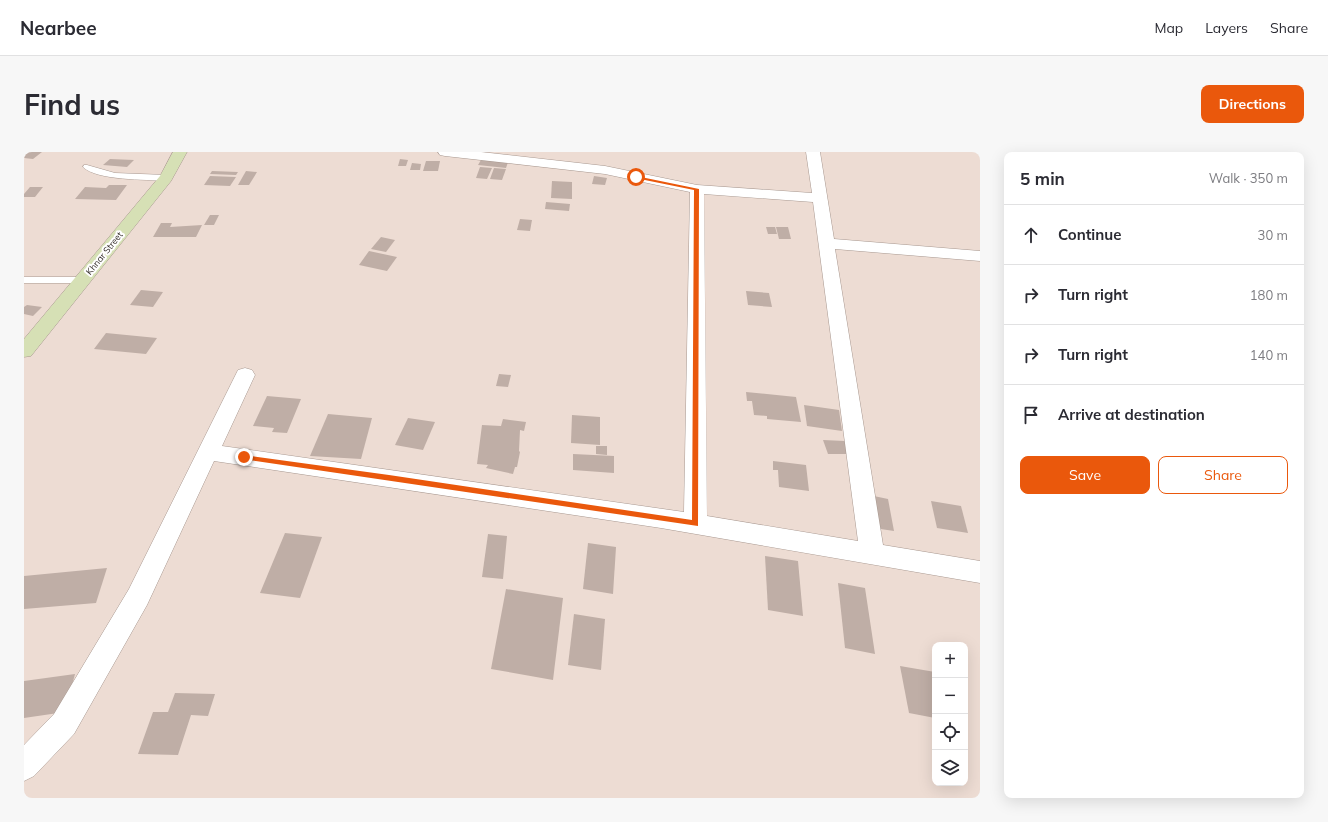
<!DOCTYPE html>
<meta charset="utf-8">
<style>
:root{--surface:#fff;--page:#f7f7f7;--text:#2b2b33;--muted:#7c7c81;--line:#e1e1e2;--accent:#ea580c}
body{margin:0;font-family:Mulish,sans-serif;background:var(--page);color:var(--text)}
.controls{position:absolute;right:12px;bottom:12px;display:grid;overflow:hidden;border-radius:8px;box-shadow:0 4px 16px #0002}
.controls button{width:36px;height:36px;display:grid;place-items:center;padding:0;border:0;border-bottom:1px solid var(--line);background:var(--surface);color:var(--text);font:20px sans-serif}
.stop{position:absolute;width:12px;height:12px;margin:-9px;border:3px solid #ea580c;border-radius:50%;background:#fff}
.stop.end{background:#ea580c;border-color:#fff;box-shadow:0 1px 4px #0008}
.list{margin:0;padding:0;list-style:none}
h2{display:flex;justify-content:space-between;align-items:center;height:52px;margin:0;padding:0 16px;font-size:17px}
h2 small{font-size:13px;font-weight:400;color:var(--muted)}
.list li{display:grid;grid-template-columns:26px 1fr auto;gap:12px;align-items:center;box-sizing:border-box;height:60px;padding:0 16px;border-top:1px solid var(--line)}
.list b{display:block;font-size:15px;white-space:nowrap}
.list em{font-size:13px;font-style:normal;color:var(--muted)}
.actions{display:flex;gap:8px;padding:12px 16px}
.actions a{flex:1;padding:9px 0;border:1px solid var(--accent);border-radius:8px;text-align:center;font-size:14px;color:var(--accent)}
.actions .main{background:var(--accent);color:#fff}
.icon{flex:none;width:22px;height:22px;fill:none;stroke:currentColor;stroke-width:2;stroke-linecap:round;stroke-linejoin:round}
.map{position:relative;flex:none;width:956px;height:646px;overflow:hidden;border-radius:8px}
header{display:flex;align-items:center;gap:24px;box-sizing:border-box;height:56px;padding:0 20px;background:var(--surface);border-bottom:1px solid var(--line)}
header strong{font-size:19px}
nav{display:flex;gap:22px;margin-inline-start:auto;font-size:14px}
.intro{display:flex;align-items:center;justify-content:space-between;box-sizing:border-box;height:96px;padding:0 24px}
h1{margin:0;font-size:28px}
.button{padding:10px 18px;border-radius:8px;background:var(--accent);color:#fff;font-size:14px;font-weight:700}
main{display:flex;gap:24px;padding:0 24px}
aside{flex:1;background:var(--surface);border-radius:8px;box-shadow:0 4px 16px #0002}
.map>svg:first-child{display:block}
.building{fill:#bfaea6}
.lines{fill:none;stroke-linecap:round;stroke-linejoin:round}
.lane-casing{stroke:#a89890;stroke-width:1}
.street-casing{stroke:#a89890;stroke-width:1}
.secondary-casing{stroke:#a89890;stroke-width:1}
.lane{fill:#fff;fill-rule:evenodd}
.street{fill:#fff;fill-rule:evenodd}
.secondary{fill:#d6e0b5;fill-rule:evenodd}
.route{fill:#ea580c}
.labels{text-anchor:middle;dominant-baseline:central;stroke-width:4;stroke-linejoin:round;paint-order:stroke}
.far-street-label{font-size:9px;fill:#302a26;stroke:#fff}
</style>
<header>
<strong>Nearbee</strong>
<nav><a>Map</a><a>Layers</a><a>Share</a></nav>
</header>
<div class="intro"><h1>Find us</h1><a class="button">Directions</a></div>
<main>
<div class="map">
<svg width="956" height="646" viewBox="0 0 956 646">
<rect width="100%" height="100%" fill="#eddcd3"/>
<g class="building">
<polygon points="0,0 18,0 9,7 0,6"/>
<polygon points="86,7 110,8 103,15 79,13"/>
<polygon points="376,7 384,8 382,14 374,14"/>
<polygon points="457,8 484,10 482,16 454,13"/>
<polygon points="402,9 416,9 414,19 399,19"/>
<polygon points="388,11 397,12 396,18 386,18"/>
<polygon points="456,15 468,16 463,27 452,26"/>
<polygon points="470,16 482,17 478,28 466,27"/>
<polygon points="188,19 214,20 212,23 186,22"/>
<polygon points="222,19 233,20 225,33 214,33"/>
<polygon points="186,24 212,25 206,34 180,33"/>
<polygon points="570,24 583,26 581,33 568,32"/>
<polygon points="528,29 548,30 548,47 527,46"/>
<polygon points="85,33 103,33 92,48 51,47 61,35 82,36"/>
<polygon points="6,35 19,35 11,45 0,45 0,42"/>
<polygon points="522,50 546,52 545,59 521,57"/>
<polygon points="186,63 195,63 190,73 180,73"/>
<polygon points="496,67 508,68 506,79 493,78"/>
<polygon points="137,71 148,71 146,75 178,73 172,85 129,85"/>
<polygon points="742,75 751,75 753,82 744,82"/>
<polygon points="752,75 764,75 767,87 755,87"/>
<polygon points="357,85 371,88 362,100 347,97"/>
<polygon points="345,99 373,105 363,119 335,113"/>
<polygon points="117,138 139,140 129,155 106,153"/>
<polygon points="722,139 745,141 748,155 724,153"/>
<polygon points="3,153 18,155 9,164 0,162 0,155"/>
<polygon points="82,181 133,186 122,202 70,197"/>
<polygon points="475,222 487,223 484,235 472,234"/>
<polygon points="722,240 772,245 777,270 743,267 743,264 730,263 728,249 723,249"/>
<polygon points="243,244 277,247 263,281 248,280 250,276 229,274"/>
<polygon points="780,253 815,258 818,279 783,274"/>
<polygon points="304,262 348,266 337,307 286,304"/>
<polygon points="548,263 576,265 576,293 547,291"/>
<polygon points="384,266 411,270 399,298 371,293"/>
<polygon points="479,267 502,270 500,279 496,278 495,299 496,300 493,315 491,315 489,322 462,316 464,313 453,312 458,273 477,274"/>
<polygon points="799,288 821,289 827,302 804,302"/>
<polygon points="572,294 583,294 583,303 572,302"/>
<polygon points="549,302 590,304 590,321 549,318"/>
<polygon points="749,309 782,313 785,339 755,335 754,318 749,318"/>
<polygon points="845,343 864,347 870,379 850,376"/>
<polygon points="907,349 937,354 944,381 913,376"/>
<polygon points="261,381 298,385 276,446 236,441"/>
<polygon points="464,382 483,384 479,427 458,425"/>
<polygon points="564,391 592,395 589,442 559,437"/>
<polygon points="741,404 774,409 779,464 744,458"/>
<polygon points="83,416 72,451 0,457 0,424"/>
<polygon points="814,431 841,436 851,502 821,496"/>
<polygon points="482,437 539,446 529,528 467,517"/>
<polygon points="550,462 581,467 577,518 544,513"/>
<polygon points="876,514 911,520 911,566 885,561"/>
<polygon points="51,522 41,560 0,566 0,529"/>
<polygon points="151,541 191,542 184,564 167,563 154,603 114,602 129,560 144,560"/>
</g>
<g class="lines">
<defs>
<g id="lane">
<path d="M60,13H63L91,21L142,23L146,26L142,29C122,27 73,29 59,15Z"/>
<polygon points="0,125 59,125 64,128 59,131 0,131"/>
</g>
<path id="street" d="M414,0H457L581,14L673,33L788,41L782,0H796L810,87L956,99V109L811,97L859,393L956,409V431L637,376L190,309L123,453L50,582L10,624L0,629V593L30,562L105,437L214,218L221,216L228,218L231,223L198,294L660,360L666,40L581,22L421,4L416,3ZM680,42L789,50L834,389L683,364Z"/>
<polygon id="secondary" points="149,0 163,0 147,29 7,204 0,205 0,187 136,24"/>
</defs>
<use href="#lane" class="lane-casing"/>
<use href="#street" class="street-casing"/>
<use href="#secondary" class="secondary-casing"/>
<use href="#lane" class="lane"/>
<use href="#street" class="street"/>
<use href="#secondary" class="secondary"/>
</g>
<polygon class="route" points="612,24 675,37 674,374 218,307 218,303 220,303 365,323 668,368 670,38 611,26"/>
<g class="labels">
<g class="far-street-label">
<text transform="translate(80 101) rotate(-51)">Khnar Street</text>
</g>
</g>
</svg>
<div class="controls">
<button>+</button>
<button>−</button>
<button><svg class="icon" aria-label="locate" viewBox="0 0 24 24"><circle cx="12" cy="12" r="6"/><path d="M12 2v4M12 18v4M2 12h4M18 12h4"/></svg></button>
<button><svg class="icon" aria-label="layers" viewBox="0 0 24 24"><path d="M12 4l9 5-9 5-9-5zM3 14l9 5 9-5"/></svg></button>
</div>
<div class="stop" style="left:612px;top:25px"></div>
<div class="stop end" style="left:220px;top:305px"></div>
</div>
<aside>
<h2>5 min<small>Walk · 350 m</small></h2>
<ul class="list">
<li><svg class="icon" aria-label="ahead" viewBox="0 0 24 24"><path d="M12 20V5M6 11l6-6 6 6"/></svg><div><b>Continue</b></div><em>30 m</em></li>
<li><svg class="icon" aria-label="right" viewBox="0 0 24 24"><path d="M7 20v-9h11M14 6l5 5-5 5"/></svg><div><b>Turn right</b></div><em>180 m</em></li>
<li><svg class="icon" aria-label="right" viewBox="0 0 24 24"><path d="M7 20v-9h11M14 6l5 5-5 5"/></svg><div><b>Turn right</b></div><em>140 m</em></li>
<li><svg class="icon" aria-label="arrive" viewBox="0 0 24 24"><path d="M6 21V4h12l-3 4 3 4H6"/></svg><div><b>Arrive at destination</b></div></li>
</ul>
<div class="actions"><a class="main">Save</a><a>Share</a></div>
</aside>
</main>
